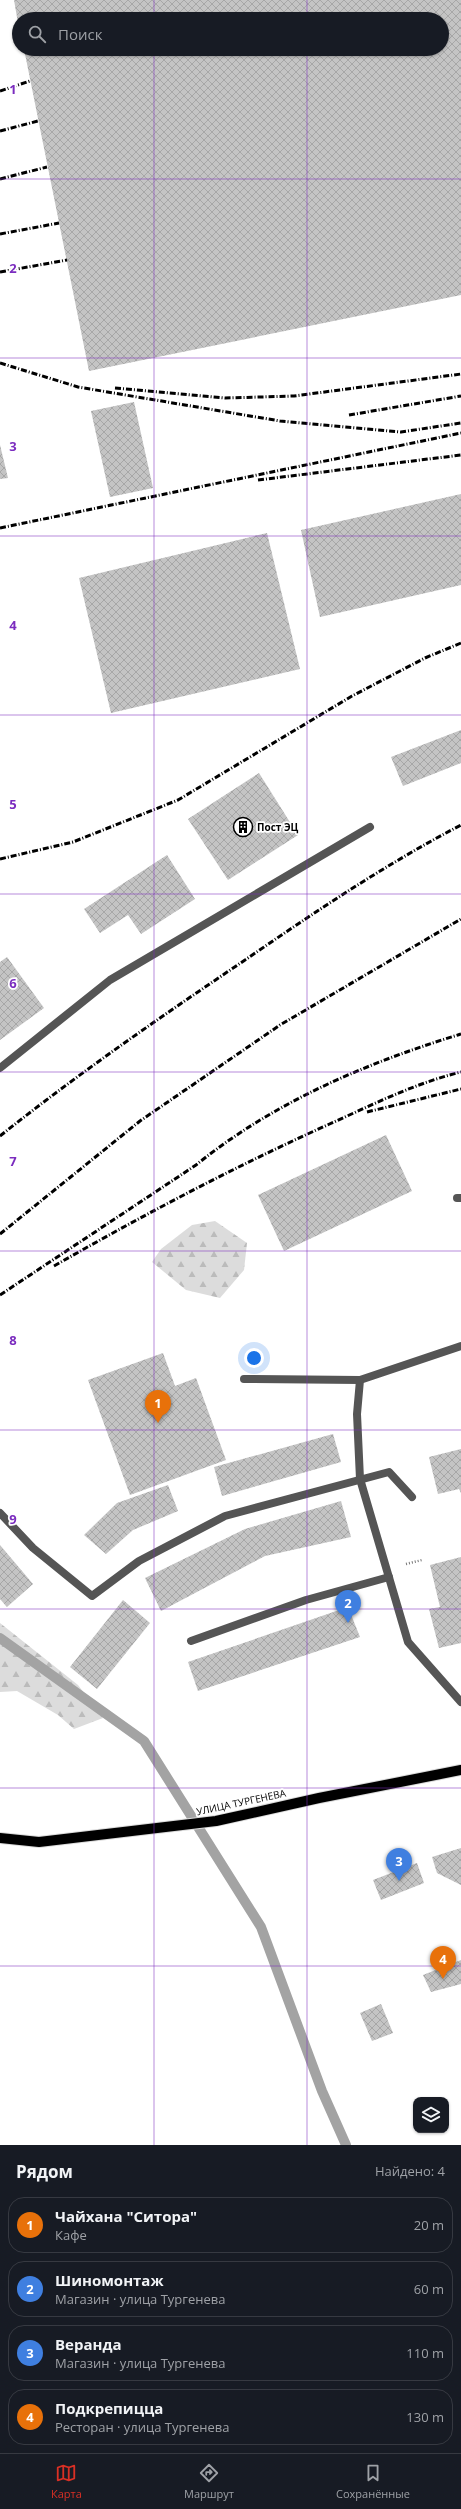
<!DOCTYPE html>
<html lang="ru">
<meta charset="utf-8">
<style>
:root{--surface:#171b24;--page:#20242c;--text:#f1f3f6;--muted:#9ea1a6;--line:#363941;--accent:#d93025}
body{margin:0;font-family:"Open Sans",sans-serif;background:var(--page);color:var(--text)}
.controls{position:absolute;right:12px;bottom:12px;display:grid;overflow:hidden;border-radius:8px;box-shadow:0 1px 3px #0004}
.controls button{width:36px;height:36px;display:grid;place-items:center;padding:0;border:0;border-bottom:1px solid var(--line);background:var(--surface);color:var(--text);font:20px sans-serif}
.you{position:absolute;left:254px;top:1358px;width:14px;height:14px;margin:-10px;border:3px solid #fff;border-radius:50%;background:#1a73e8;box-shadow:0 0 0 6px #1a73e833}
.badge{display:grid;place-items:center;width:26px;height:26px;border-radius:50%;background:var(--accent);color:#fff;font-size:13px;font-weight:700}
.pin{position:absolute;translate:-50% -33px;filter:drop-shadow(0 1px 2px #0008)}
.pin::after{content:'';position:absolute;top:21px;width:14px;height:12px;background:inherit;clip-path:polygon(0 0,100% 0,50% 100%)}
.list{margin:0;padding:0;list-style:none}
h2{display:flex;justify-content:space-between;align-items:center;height:52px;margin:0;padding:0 16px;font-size:17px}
h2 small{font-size:13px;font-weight:400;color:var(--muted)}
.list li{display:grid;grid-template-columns:26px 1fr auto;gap:12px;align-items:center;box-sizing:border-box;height:56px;margin:0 8px 8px;padding:0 8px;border:1px solid var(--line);border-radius:16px}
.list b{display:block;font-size:15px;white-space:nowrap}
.list p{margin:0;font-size:13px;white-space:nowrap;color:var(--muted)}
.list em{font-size:13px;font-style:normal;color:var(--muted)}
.icon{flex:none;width:22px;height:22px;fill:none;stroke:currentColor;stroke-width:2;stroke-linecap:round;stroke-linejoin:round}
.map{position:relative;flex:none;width:461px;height:2145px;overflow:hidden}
.search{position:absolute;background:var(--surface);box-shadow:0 1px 3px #0004;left:12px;right:12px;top:12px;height:44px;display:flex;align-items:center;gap:10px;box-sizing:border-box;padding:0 14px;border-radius:22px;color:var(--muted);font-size:15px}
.sheet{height:308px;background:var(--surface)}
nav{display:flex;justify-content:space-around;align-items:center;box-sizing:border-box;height:56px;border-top:1px solid var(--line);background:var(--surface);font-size:11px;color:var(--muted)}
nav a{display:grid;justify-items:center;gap:2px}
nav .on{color:var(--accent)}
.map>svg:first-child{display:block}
.forest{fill:url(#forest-firs)}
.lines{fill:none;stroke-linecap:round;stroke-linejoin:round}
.stream{stroke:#a3a3a3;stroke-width:10}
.building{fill:url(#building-cross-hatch)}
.primary-casing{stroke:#dbdbdb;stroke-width:12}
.path{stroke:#777;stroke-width:2.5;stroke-dasharray:1 2;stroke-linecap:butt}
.service{stroke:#555;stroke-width:8}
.primary{stroke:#000;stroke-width:10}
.rail{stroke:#000;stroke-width:3;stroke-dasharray:6 2 1 2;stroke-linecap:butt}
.grid{fill:none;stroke:#7b2cbf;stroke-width:1;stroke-opacity:0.55}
.labels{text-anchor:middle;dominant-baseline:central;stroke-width:3.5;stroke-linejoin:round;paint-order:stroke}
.poi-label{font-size:10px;font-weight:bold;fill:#000;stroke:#fff;text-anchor:start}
.street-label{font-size:10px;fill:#000;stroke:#fff}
.grid-label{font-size:13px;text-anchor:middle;font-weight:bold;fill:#7b2cbf;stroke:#fff;stroke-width:3.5;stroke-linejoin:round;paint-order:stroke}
</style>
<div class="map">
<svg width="461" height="2145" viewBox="0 0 461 2145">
<defs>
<pattern id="forest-firs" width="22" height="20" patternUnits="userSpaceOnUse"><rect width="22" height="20" fill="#dcdcdc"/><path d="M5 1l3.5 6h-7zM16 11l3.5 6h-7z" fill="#bbb"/></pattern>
<pattern id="building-cross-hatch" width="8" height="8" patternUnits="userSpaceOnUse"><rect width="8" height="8" fill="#c4c4c4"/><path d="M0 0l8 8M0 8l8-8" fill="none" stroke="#a7a7a7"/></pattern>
</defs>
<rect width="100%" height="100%" fill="#fff"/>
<g class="forest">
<polygon points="215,1221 247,1243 244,1270 220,1298 186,1290 152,1262 161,1249 192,1225"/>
<polygon points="0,1623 78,1685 103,1718 74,1729 58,1715 17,1691 0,1692"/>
</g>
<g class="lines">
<polyline class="stream" points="0,1638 144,1741 261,1927 322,2091 346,2145"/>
</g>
<g class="building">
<polygon points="14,0 461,0 461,295 89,371 24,49 442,49 442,19 19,19 18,23"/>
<polygon points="134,402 153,488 110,497 91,411"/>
<polygon points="0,445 8,478 0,479"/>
<polygon points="461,494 461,585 320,617 301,530"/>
<polygon points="267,533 300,669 111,713 79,578"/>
<polygon points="461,730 461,763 403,786 391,757"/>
<polygon points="259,773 298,835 228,880 188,819"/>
<polygon points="167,855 195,899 141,934 128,915 100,933 84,909"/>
<polygon points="7,957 44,1008 0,1040 0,962"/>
<polygon points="386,1135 412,1191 284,1251 258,1195"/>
<polygon points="163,1353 175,1386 196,1378 226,1460 130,1495 88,1380"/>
<polygon points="333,1434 341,1462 222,1496 214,1467"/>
<polygon points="461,1449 461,1493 459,1489 438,1494 429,1457"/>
<polygon points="168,1485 178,1511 133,1530 106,1554 84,1535 117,1503"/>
<polygon points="341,1501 351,1537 265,1556 161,1611 145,1578 245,1529"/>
<polygon points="0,1545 33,1584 7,1607 0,1599"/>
<polygon points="461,1557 461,1643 439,1648 429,1609 440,1607 430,1565"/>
<polygon points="123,1600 150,1623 97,1689 70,1667"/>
<polygon points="348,1607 360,1637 198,1691 188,1662"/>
<polygon points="461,1848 461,1885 437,1873 432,1857"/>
<polygon points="417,1863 424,1883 381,1900 373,1880"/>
<polygon points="461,1960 461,1984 431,1992 423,1975"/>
<polygon points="381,2004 393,2033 372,2041 360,2013"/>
</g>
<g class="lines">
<defs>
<polyline id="primary" points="0,1838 39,1842 216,1821 319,1798 461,1770"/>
</defs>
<use href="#primary" class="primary-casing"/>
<polyline class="path" points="406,1564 422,1560"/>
<g class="service">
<polyline points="0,1068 110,980 370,827"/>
<polyline points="457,1198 461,1198"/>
<polyline points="461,1346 360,1380 357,1414 360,1479 408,1642 461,1702"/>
<polyline points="244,1379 360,1380"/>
<polyline points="0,1513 33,1548 92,1596 139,1561 225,1516 389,1472 412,1497"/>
<polyline points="191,1641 306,1600 389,1577"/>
</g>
<use href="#primary" class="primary"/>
<g class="rail">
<polyline points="0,91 30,81"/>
<polyline points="0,131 38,121"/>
<polyline points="0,179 47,167"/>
<polyline points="0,234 59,223"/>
<polyline points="0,272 67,260"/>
<polyline points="0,363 78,387 280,421 401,432 461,423"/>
<polyline points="115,388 225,398 294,396 461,374"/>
<polyline points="349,415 461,396"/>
<polyline points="258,480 461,455"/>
<polyline points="0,528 461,433"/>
<polyline points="0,859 73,842 178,800 352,696 425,658 461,643"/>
<polyline points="367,1112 461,1089"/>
<path d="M0,1136C79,1073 162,1016 245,960C315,912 386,864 461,825"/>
<polyline points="0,1234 140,1121 280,1025 461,919"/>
<path d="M54,1266C145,1214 238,1165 334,1122C376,1103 416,1083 461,1072"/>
<path d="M0,1295L196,1165C274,1102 366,1063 461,1034"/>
</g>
</g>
<path class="grid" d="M154,0V19M307,0V19M154,49V2145M307,49V2145M0,179H461M0,358H461M0,536H461M0,715H461M0,894H461M0,1072H461M0,1251H461M0,1430H461M0,1609H461M0,1788H461M0,1966H461"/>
<defs>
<symbol id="building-ring" viewBox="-11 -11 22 22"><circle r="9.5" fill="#fff" stroke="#000" stroke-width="1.5"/><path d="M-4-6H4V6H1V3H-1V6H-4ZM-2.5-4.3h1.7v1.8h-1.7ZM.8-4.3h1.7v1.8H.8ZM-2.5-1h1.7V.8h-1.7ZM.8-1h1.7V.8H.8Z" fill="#000"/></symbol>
</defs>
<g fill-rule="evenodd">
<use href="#building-ring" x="232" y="816" width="22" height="22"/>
</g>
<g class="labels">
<g class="poi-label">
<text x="257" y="827">Пост ЭЦ</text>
</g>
<g class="street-label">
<text transform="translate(241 1802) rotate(-12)">УЛИЦА ТУРГЕНЕВА</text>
</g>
</g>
<g class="grid-label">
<text x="13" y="94">1</text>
<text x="13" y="273">2</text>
<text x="13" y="451">3</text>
<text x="13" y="630">4</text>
<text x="13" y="809">5</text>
<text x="13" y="988">6</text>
<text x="13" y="1166">7</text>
<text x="13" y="1345">8</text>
<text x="13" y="1524">9</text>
</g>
</svg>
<div class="controls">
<button><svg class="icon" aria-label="layers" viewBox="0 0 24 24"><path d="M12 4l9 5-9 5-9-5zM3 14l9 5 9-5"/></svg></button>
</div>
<div class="you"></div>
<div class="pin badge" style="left:158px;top:1423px;background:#e8710a">1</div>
<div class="pin badge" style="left:348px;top:1623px;background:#3f7fe0">2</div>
<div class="pin badge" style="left:399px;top:1881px;background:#3f7fe0">3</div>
<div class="pin badge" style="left:443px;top:1979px;background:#e8710a">4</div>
<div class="search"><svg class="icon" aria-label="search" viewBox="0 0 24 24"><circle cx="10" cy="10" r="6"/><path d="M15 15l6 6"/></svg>Поиск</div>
</div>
<section class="sheet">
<h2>Рядом<small>Найдено: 4</small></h2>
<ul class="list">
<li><span class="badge" style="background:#e8710a">1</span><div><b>Чайхана &quot;Ситора&quot;</b><p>Кафе</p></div><em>20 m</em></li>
<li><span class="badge" style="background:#3f7fe0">2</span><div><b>Шиномонтаж</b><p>Магазин · улица Тургенева</p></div><em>60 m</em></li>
<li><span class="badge" style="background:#3f7fe0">3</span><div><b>Веранда</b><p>Магазин · улица Тургенева</p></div><em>110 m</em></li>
<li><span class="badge" style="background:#e8710a">4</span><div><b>Подкрепицца</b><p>Ресторан · улица Тургенева</p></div><em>130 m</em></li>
</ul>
</section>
<nav>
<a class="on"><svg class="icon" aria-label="map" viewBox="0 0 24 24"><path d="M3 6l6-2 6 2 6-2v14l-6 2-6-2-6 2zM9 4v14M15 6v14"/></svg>Карта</a>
<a><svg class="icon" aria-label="directions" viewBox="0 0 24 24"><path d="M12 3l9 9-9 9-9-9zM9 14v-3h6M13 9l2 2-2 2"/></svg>Маршрут</a>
<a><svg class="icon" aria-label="saved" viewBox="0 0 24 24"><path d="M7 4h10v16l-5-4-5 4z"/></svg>Сохранённые</a>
</nav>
